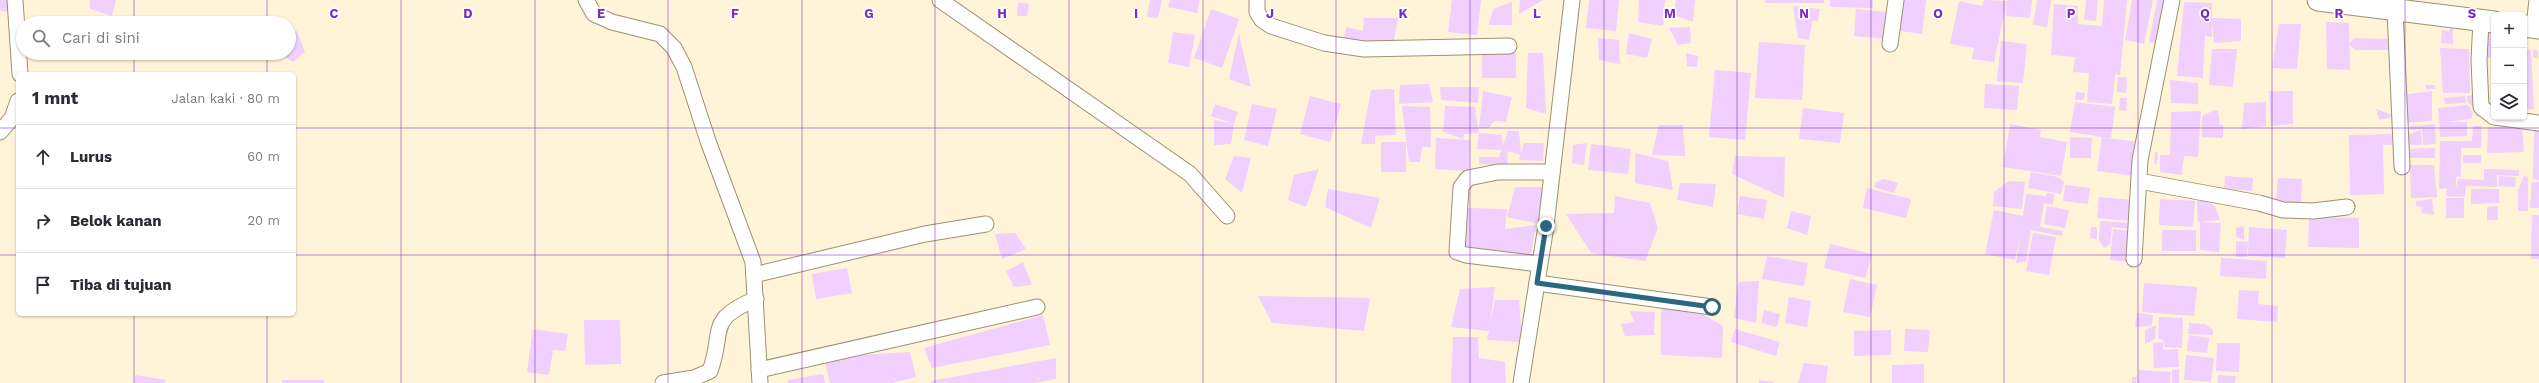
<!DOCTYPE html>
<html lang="id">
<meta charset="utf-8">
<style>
:root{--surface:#fff;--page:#f2f2f3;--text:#2b2b33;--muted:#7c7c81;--line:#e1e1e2}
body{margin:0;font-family:"Work Sans",sans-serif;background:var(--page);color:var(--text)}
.controls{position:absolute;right:12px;top:12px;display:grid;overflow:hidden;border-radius:6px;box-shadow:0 1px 3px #0004}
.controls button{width:36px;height:36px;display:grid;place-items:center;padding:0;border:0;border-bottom:1px solid var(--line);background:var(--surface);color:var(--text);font:20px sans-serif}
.stop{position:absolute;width:12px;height:12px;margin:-9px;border:3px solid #2b687f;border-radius:50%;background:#fff}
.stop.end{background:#2b687f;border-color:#fff;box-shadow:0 1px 4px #0008}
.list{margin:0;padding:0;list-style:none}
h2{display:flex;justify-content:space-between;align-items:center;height:52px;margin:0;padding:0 16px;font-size:17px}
h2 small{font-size:13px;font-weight:400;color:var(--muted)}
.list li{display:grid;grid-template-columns:26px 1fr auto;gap:12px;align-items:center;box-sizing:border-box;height:64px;padding:0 16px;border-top:1px solid var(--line)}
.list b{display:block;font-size:15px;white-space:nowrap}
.list em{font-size:13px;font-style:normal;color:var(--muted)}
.icon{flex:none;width:22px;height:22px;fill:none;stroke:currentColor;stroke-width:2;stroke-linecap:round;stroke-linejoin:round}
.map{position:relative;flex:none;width:2539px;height:383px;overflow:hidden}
.search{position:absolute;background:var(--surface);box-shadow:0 1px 3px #0004;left:16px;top:16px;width:280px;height:44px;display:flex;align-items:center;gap:10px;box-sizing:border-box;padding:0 14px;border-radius:22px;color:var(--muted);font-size:15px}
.panel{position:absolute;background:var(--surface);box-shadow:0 1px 3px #0004;left:16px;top:72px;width:280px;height:244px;border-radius:6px}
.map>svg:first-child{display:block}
.building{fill:#f1cffe}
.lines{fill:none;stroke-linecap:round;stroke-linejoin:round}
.street-casing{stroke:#9e9072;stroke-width:17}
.secondary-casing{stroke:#9e9072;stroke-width:23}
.street{stroke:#fff;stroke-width:15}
.secondary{stroke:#fff;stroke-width:21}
.route{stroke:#2b687f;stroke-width:5}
.grid{fill:none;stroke:#7b2cbf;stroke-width:1;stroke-opacity:0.55}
.grid-label{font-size:13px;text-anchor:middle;font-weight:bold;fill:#7b2cbf;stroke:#fff;stroke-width:3.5;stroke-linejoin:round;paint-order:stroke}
</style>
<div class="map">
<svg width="2539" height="383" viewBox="0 0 2539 383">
<rect width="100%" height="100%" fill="#fff3d8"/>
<g class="building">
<polygon points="0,0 8,0 7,12 0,10"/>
<polygon points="90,0 116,0 112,16 90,9"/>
<polygon points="1150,0 1162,0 1158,18 1147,17"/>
<polygon points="1170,0 1200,0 1197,13 1168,7"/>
<polygon points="1452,0 1481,0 1477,35 1448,32"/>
<polygon points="1520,0 1543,0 1519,14"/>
<polygon points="1589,0 1619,0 1616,31 1586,28"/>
<polygon points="1639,0 1665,0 1663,26 1638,22"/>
<polygon points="1676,0 1695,0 1693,22 1674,15"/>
<rect x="1765" y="0" width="59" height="3"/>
<polygon points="1830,0 1873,0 1873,8 1830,7"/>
<polygon points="1898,0 1926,0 1922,34 1894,30"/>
<polygon points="1984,0 2007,1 1994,62 1972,59 1974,48 1950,44 1959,1 1982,6"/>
<polygon points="2007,0 2032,0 2030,18 2006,16"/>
<polygon points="2037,0 2051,0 2047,27 2033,25"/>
<polygon points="2086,0 2098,0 2096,21 2084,20"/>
<polygon points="2104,0 2127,0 2120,75 2115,74 2112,104 2087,102 2089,73 2073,72 2075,57 2051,55 2054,4 2078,6 2078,24 2102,26"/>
<polygon points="2132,0 2153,0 2144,44 2125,40"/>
<polygon points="2157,0 2164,0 2167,5 2160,44 2149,42"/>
<polygon points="1018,2 1029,4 1027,16 1017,16"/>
<polygon points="1512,2 1512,25 1489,25 1493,9"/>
<polygon points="2184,2 2212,3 2212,18 2241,19 2241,41 2214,43 2212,22 2212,37 2205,36 2203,78 2177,76"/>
<polygon points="1793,6 1820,9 1818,21 1812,21 1809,40 1798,38"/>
<polygon points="1211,9 1239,19 1222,68 1194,58"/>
<polygon points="1856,9 1887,12 1885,39 1854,36"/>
<polygon points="1364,18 1398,18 1393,45 1361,45 1363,33 1360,48 1344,38 1346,27 1363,31"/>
<polygon points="2326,22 2349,23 2350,70 2327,69"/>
<polygon points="2279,24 2301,24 2297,69 2272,68"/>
<polygon points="1690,27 1691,43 1678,45 1669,28"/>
<polygon points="2453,27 2453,44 2441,43 2442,30 2448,31"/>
<polygon points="2486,27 2494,27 2494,57 2487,58"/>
<polygon points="297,31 305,52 293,62 278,53 289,53 289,33"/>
<polygon points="1173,32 1195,35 1189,67 1168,63"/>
<polygon points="1239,33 1251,87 1229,79"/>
<polygon points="1629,33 1652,39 1647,58 1626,54"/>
<polygon points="1598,38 1619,40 1620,64 1599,60"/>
<polygon points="2354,38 2391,39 2391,50 2355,50 2349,44"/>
<polygon points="2001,41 2027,44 2023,83 1997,81"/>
<polygon points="1759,42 1805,45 1802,100 1755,98"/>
<polygon points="2440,48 2469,49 2470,93 2443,93"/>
<polygon points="2212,49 2237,49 2233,87 2209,85"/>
<polygon points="2524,49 2531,50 2534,109 2524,110"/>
<rect x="2533" y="50" width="5" height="8"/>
<polygon points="1516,53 1516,78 1482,78 1482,54"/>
<polygon points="1528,53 1543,53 1546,114 1526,108"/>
<polygon points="1686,53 1698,56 1697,67 1687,66"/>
<polygon points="1715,70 1751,73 1745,140 1709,137"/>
<polygon points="2118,77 2127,78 2126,93 2117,92"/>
<polygon points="2170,80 2198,83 2198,104 2171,103"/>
<polygon points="1429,84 1433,102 1399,104 1400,85"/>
<polygon points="1985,84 2019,86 2017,110 1984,108"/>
<rect x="2426" y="85" width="9" height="4"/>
<polygon points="1440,87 1479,87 1478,103 1441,100"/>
<polygon points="1394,89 1396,135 1375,136 1375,144 1361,144 1371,90"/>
<polygon points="1483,91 1512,97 1506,122 1494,121 1489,128 1479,128"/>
<polygon points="2269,91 2293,91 2293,124 2271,126"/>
<polygon points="2432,91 2432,121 2404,123 2401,95"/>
<polygon points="2076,92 2085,93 2084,100 2075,100"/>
<polygon points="2475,94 2487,118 2475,116 2476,111 2467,101 2467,96"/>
<polygon points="1310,96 1341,104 1330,142 1300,134"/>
<polygon points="2465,96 2466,103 2445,104 2444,98"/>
<polygon points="2120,98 2127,98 2126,111 2119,110"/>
<polygon points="2075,102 2115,107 2111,138 2104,138 2140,142 2135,176 2097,171 2102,137 2070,132"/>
<polygon points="2266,102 2266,126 2242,129 2244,103"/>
<polygon points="1215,104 1238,112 1234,124 1211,116"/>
<polygon points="1252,104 1277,109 1268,146 1244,140"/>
<polygon points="2468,105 2473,113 2471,119 2444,122 2467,122 2467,136 2440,137 2438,108"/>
<polygon points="1402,106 1430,107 1431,147 1422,147 1420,162 1409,162"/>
<polygon points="1445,106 1475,107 1479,133 1464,134 1463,139 1443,132"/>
<polygon points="1803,108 1844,113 1840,143 1799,139"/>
<polygon points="2376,109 2396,116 2379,120"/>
<polygon points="2215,110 2218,111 2220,125 2223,125 2223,138 2202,137 2202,116"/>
<polygon points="2201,111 2198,157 2184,156 2182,175 2160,172 2160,155 2170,155 2171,112"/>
<polygon points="1214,120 1234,124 1231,144 1214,145"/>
<polygon points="2010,124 2041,130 2039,137 2067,142 2061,176 2003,167"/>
<polygon points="2435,124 2436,144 2423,145 2422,129 2410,130 2410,126"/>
<polygon points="1659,125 1683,125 1685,156 1652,155"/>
<polygon points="2473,126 2482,126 2481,148 2461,148 2461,177 2456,177 2456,188 2458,179 2484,180 2484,169 2519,170 2519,176 2497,175 2497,187 2466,186 2465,197 2446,196 2447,188 2439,189 2440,141 2472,141"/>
<polygon points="2488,127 2522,127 2524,152 2487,153"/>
<polygon points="2534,129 2539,129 2539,180 2533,179"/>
<polygon points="2421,130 2422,145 2403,145 2403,136"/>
<polygon points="1508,131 1519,131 1521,155 1508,151 1507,166 1479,164 1479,157 1499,157"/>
<polygon points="1479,133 1502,135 1503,150 1477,149"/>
<polygon points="2392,134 2392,145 2383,145 2384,194 2350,195 2349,135"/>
<polygon points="2070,137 2092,138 2091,158 2070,158"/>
<polygon points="1436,138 1470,140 1469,171 1435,169"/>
<rect x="1381" y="142" width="25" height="30"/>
<polygon points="1524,143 1544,143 1543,161 1519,160"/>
<polygon points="1587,143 1584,165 1572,163 1573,145"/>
<polygon points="1591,144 1631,149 1628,174 1588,170"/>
<polygon points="2435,148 2435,158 2405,158 2405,149"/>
<polygon points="2155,152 2158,153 2157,164 2154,163"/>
<polygon points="1635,153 1668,161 1673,190 1635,183"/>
<rect x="2463" y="155" width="18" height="8"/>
<polygon points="1234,156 1251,158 1242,193 1225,179"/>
<polygon points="1735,156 1785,157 1784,198 1732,174"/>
<polygon points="2410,165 2434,165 2437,197 2411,198"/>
<polygon points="1319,169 1306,207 1288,200 1294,175"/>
<polygon points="2031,172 2058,177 2064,182 2061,194 2028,188"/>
<polygon points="2225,176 2253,178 2252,191 2224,189"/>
<polygon points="2499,176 2516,177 2515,187 2498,186"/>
<polygon points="2524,176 2528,177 2528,211 2518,211 2518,190"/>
<polygon points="2278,178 2302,179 2301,203 2276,201"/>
<polygon points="1884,179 1898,183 1894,193 1874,187 1876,182"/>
<polygon points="2009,181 2025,182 2022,209 1993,206 1994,192"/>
<polygon points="2532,182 2539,182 2539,208 2530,208"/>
<polygon points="1680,183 1716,184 1713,207 1677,200"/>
<polygon points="2065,185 2090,188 2088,204 2063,201"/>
<polygon points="1515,187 1549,187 1545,225 1507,217"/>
<polygon points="1867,188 1911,199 1906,218 1863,208"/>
<polygon points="1328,189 1380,198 1371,228 1325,207"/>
<polygon points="2471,189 2499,189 2499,203 2471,204"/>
<polygon points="2047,193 2054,194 2053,205 2044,203 2040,227 2063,231 2062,236 2031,230 2026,261 2016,263 2020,237 2015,260 1985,254 1994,210 2023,216 2026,194 2046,196"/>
<polygon points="1615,196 1650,203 1658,228 1645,261 1591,253 1566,214 1614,213"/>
<polygon points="1740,196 1767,200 1764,219 1737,214"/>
<polygon points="2099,197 2133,200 2131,221 2097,218"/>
<rect x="2446" y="198" width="18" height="20"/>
<polygon points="2160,199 2195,201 2193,227 2159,225"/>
<polygon points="2432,199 2434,215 2422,213 2421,207 2416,206 2416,201"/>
<polygon points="2204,200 2215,206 2220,220 2198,222 2197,201"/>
<polygon points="2047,206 2069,210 2065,228 2044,224"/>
<polygon points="2498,206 2498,220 2487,220 2487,207"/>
<polygon points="1467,208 1507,209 1505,229 1536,225 1530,260 1459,252"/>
<polygon points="1791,211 1811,216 1807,235 1787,228"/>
<polygon points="2532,215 2539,215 2539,259 2531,259"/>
<polygon points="2309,217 2359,218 2359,248 2308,247"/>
<polygon points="2100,221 2131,223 2132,229 2112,227 2110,244 2104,248 2099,240"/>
<polygon points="2200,222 2221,223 2219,252 2200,250"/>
<polygon points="2244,226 2244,240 2236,237 2236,228"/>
<polygon points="2091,227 2097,227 2097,239 2090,238"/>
<polygon points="2249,227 2287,230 2285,258 2248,256"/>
<polygon points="2113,229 2130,231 2128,262 2110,260"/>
<rect x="2162" y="230" width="34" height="21"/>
<polygon points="1015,233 1026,249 1002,259 995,234"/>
<polygon points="2033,233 2056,237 2049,275 2026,271"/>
<polygon points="2236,241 2248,242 2247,257 2236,257"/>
<polygon points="1830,244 1872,254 1865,278 1824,268"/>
<polygon points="1767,256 1808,263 1804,286 1762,279"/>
<polygon points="2221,258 2267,261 2266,279 2220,276"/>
<polygon points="1023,262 1032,285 1014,287 1006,271"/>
<polygon points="847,268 852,293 816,299 812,274"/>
<polygon points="1850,279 1877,285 1870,317 1843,312"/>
<polygon points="1759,281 1756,323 1734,318 1738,282"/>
<polygon points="2144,283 2197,287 2194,316 2142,312"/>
<polygon points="1495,287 1490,323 1495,300 1519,300 1522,342 1487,340 1489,331 1451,327 1460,289"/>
<polygon points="2239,290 2259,291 2258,304 2278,306 2277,322 2237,319"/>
<polygon points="1258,296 1370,298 1364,331 1272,323"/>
<polygon points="1789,297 1811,301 1807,327 1785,323"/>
<polygon points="1661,306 1696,310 1723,326 1722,358 1661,355"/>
<polygon points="1764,310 1780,314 1777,327 1761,323"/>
<polygon points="1630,311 1655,312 1654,335 1625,336 1621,324 1634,322"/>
<polygon points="2137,313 2153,315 2152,326 2135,327"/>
<polygon points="1043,315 1050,345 932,368 924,348"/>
<polygon points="2159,317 2183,318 2182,348 2165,347 2163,340 2158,339"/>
<polygon points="584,320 620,320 621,364 585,365"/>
<polygon points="2189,323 2205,324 2213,330 2213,335 2188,334"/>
<polygon points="2156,325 2155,339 2145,344 2145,330"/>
<polygon points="533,329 568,334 565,351 553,350 549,375 527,372"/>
<polygon points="1735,329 1780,342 1776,356 1731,342"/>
<polygon points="1905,329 1930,330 1928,352 1904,351"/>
<polygon points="1891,330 1891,355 1854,356 1854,331"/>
<polygon points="2189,335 2209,338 2207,353 2187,351"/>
<polygon points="1453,337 1478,337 1479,358 1505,362 1506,383 1451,383"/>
<polygon points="2163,342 2163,350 2178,349 2179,367 2154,368 2153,343"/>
<polygon points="2217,343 2240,343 2239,372 2216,371"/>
<polygon points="910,352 916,377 891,383 830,383 824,357"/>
<polygon points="2186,355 2214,358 2211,382 2184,380"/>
<polygon points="1056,358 1056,379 1034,383 931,383 931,381"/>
<polygon points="1804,363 1828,366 1826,383 1798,383"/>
<polygon points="1924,364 1924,383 1892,383 1892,365"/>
<polygon points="2179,369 2179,383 2172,383 2172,370"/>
<polygon points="2139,370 2171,372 2170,383 2138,383"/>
<polygon points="823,374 825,383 788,383 788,380"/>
<polygon points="135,375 166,380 165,383 134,383"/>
<polygon points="2218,375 2236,376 2235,383 2218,383"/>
<polygon points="2132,377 2137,377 2136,383 2132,383"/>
<rect x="282" y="380" width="42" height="3"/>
<polygon points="1759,380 1774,382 1773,383 1759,383"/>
</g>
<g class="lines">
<defs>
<g id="street">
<polyline points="15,0 20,74"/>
<polyline points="586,0 594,14 612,22 660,34 674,48 684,67 708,141 753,262 760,383"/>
<polyline points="940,0 1190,174 1227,216"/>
<polyline points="1257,0 1257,12 1262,20 1271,26 1324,43 1364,49 1509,46"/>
<polyline points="2395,10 2402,167"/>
<polyline points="2481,21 2479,60 2481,107 2494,117"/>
<polyline points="2534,27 2537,0"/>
<polyline points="1890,44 1896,0"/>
<polyline points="2495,117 2539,123"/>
<polyline points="0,132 12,118 18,101"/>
<polyline points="2139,181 2259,203 2283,210 2313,211 2347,207"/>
<polyline points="2134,259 2140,160 2172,0"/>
<polyline points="1539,264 1466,255 1457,252 1461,187 1468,178 1498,172 1552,172"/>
<polyline points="754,275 925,234 986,224"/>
<polyline points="1537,283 1712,307"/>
<polyline points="759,370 1037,307"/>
<path d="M663,383L694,378L710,371C725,331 705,320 756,299"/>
<polyline points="1521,383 1546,226 1572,0"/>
</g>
<g id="secondary">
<polyline points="2318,0 2494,22"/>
<polyline points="2524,26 2539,28"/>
</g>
</defs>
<use href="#street" class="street-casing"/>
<use href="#secondary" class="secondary-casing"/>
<use href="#street" class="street"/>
<use href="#secondary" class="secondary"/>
</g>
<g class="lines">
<polyline class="route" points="1546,226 1537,283 1712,307"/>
</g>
<path class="grid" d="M134,0V23M267,0V23M401,0V383M535,0V383M668,0V383M802,0V383M935,0V383M1069,0V383M1203,0V383M1336,0V383M1470,0V383M1604,0V383M1737,0V383M1871,0V383M2004,0V383M2138,0V383M2272,0V383M2405,0V383M134,53V74M267,53V74M0,128H18M294,128H2539M0,255H18M294,255H2539M134,314V383M267,314V383"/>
<g class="grid-label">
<text x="334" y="18">C</text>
<text x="468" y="18">D</text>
<text x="601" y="18">E</text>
<text x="735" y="18">F</text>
<text x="869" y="18">G</text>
<text x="1002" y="18">H</text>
<text x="1136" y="18">I</text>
<text x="1270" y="18">J</text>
<text x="1403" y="18">K</text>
<text x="1537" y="18">L</text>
<text x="1670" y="18">M</text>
<text x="1804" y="18">N</text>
<text x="1938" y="18">O</text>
<text x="2071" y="18">P</text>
<text x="2205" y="18">Q</text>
<text x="2339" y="18">R</text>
<text x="2472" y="18">S</text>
</g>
</svg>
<div class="controls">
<button>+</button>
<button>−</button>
<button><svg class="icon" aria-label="layers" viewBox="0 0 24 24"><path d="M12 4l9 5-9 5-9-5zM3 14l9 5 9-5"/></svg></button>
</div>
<div class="stop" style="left:1712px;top:307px"></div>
<div class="stop end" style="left:1546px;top:226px"></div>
<div class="search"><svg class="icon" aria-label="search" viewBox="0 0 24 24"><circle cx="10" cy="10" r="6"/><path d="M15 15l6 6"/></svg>Cari di sini</div>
<section class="panel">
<h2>1 mnt<small>Jalan kaki · 80 m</small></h2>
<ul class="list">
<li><svg class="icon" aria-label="ahead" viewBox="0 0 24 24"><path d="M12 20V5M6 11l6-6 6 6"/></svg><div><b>Lurus</b></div><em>60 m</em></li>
<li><svg class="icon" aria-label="right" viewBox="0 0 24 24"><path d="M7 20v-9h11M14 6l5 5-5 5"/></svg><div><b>Belok kanan</b></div><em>20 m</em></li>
<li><svg class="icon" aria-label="arrive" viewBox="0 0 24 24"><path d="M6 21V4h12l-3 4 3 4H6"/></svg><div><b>Tiba di tujuan</b></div></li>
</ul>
</section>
</div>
